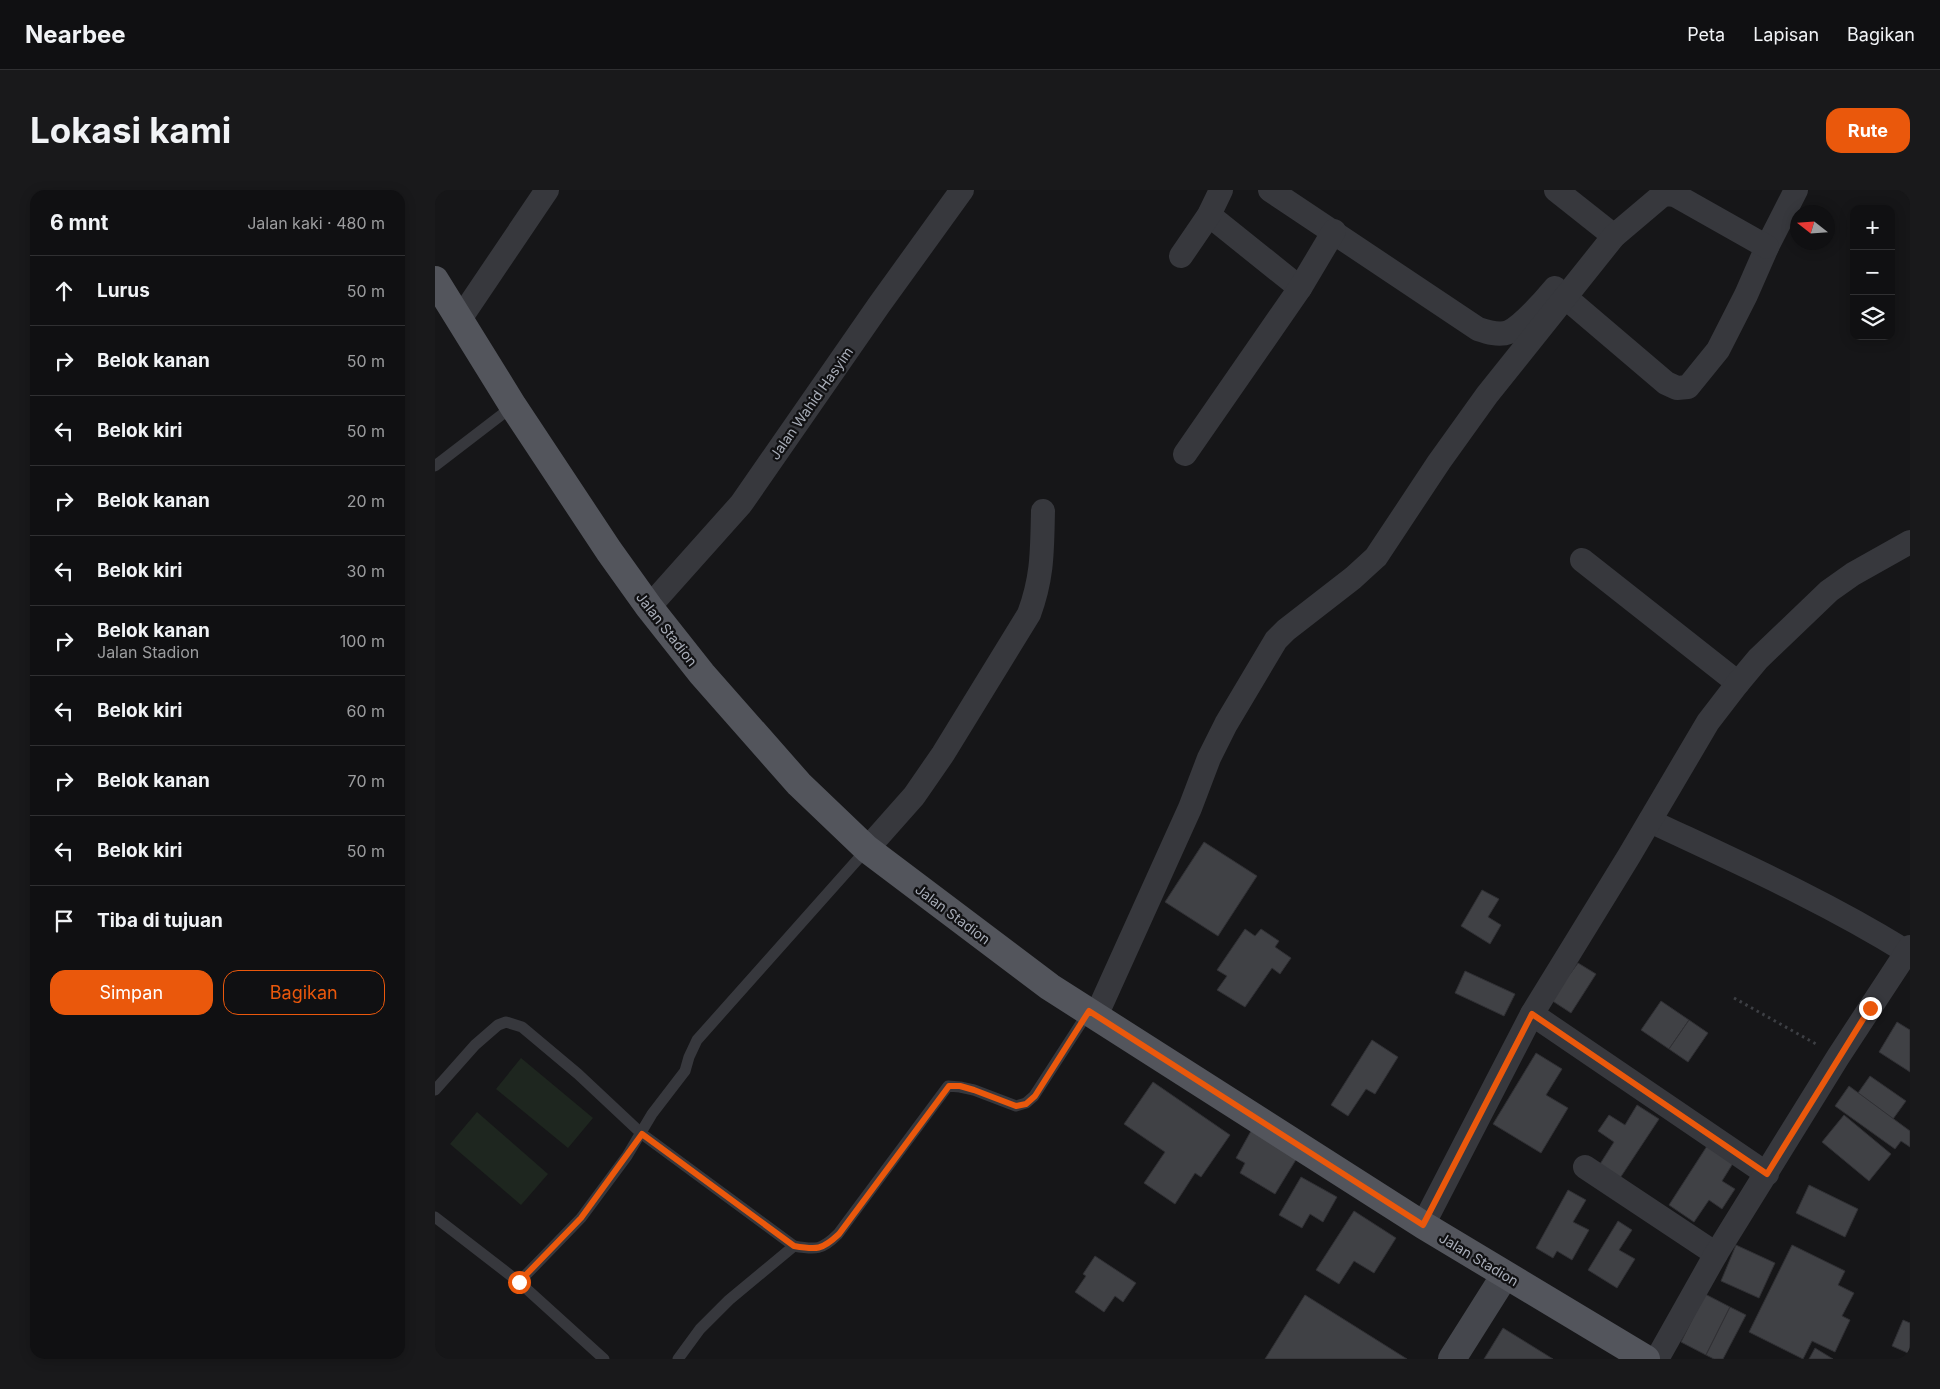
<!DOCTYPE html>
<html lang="id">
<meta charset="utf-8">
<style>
:root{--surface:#101012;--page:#19191b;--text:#f1f3f6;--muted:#9c9d9f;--line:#303032;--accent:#ea580c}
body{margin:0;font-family:Inter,sans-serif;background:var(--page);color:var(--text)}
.controls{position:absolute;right:15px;top:15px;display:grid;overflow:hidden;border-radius:10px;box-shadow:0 2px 12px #0003}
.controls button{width:45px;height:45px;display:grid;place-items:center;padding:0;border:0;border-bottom:1px solid var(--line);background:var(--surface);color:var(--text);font:25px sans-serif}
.compass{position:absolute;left:1355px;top:15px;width:45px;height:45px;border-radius:50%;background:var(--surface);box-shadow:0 2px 12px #0003;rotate:287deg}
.stop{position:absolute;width:15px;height:15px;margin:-11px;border:4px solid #ea580c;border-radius:50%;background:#fff}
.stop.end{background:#ea580c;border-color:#fff;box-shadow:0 1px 5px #0008}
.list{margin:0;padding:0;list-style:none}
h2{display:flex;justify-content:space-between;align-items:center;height:65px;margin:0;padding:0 20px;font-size:21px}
h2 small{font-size:16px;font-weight:400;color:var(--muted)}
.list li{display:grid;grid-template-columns:32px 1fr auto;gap:15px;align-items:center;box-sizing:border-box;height:70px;padding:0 20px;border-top:1px solid var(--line)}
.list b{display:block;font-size:19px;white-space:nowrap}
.list p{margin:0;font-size:16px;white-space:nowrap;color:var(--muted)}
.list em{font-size:16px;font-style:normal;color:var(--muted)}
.actions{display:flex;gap:10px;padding:15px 20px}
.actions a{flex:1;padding:11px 0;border:1px solid var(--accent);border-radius:15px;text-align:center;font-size:18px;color:var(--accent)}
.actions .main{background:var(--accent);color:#fff}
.icon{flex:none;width:28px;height:28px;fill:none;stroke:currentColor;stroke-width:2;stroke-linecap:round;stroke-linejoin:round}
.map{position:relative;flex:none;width:1475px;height:1169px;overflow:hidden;border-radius:15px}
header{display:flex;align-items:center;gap:30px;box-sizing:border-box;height:70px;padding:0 25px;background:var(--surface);border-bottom:1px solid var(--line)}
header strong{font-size:24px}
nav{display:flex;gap:28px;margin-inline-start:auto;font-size:18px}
.intro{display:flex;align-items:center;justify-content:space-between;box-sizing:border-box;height:120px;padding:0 30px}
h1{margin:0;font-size:35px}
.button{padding:12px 22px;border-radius:15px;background:var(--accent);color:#fff;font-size:18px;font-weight:700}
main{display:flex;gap:30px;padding:0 30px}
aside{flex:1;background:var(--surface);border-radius:15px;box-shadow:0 2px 12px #0003}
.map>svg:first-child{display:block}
.green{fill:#1e261f}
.building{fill:#404145;stroke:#303034}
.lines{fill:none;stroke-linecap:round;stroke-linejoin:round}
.path{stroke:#3d3f44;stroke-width:3;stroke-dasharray:2.5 4;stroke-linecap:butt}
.lane{stroke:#37383d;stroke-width:11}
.street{stroke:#37383d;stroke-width:24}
.secondary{stroke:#45474d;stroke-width:28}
.primary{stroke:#53555c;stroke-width:28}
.route{stroke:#ea580c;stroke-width:6}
.labels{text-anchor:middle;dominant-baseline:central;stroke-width:4.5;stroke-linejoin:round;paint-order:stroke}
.street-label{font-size:14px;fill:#a8adb8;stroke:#111113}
</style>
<header>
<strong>Nearbee</strong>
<nav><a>Peta</a><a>Lapisan</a><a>Bagikan</a></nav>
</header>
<div class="intro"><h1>Lokasi kami</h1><a class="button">Rute</a></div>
<main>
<aside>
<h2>6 mnt<small>Jalan kaki · 480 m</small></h2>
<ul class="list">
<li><svg class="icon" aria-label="ahead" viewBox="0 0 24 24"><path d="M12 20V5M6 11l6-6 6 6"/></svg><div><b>Lurus</b></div><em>50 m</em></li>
<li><svg class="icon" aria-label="right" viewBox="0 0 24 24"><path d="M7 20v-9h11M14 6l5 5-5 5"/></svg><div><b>Belok kanan</b></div><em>50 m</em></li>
<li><svg class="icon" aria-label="left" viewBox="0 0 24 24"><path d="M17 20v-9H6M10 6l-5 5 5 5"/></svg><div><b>Belok kiri</b></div><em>50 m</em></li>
<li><svg class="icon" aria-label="right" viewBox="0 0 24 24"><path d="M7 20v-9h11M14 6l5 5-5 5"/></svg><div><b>Belok kanan</b></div><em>20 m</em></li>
<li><svg class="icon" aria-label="left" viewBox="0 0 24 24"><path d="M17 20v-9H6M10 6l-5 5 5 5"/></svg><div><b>Belok kiri</b></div><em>30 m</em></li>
<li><svg class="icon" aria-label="right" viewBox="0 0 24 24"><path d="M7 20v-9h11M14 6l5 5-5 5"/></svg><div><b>Belok kanan</b><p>Jalan Stadion</p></div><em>100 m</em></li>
<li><svg class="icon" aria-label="left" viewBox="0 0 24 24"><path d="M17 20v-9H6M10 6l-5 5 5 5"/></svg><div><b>Belok kiri</b></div><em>60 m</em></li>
<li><svg class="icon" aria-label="right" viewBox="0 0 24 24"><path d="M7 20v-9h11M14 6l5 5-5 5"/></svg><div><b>Belok kanan</b></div><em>70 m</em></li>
<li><svg class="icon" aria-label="left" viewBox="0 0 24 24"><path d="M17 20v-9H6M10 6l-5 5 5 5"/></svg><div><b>Belok kiri</b></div><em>50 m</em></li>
<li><svg class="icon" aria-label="arrive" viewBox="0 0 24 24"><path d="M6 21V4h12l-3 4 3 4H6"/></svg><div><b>Tiba di tujuan</b></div></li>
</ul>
<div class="actions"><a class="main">Simpan</a><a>Bagikan</a></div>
</aside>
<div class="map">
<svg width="1475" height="1169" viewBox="0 0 1475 1169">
<rect width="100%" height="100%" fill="#161618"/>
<g class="green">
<polygon points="86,868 158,928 133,958 61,899"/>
<polygon points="42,922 113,984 86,1015 15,954"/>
</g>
<g class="building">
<polygon points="769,652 822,686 783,746 730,712"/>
<polygon points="1047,700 1064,709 1053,727 1066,735 1055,754 1026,736"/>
<polygon points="810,739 820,746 826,739 844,751 840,757 856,768 845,784 837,778 810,817 782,800 792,786 782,780"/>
<polygon points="1143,773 1161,784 1136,823 1113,808 1135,784"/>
<polygon points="1030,781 1080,804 1069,826 1020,803"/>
<polygon points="1226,811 1254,830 1234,859 1206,840"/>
<polygon points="1254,830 1273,843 1253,872 1234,859"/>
<polygon points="1462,832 1475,840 1475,882 1444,862"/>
<polygon points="937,850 963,867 940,904 931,899 913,926 896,915"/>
<polygon points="1101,863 1127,879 1111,905 1133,918 1106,963 1058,934"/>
<polygon points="1435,886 1471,911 1458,929 1423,903"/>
<polygon points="718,892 795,945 766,987 760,983 740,1014 709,993 730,962 689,934"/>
<polygon points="1414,896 1475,941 1475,957 1466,951 1460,959 1400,916"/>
<polygon points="1202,915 1224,929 1185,988 1165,974 1179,952 1163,941 1174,925 1190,935"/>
<polygon points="1409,925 1456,964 1434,991 1387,952"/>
<polygon points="816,941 862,968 840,1004 805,983 810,973 801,968"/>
<polygon points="1274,953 1300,970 1287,991 1300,999 1287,1019 1274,1010 1259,1032 1234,1015"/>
<polygon points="866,987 902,1007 888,1032 875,1024 867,1038 844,1025"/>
<polygon points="1374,995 1423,1019 1410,1047 1361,1023"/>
<polygon points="1133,1000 1151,1010 1138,1032 1154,1040 1137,1070 1122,1061 1118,1068 1101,1058"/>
<polygon points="919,1021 961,1048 939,1083 919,1071 904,1094 881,1080"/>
<polygon points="1183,1031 1197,1040 1184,1060 1200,1069 1182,1098 1153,1080"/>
<polygon points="1301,1055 1340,1073 1324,1108 1286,1091"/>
<polygon points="1357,1055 1410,1081 1403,1095 1419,1103 1407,1126 1415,1130 1400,1162 1377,1151 1368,1169 1314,1142"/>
<polygon points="660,1066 701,1093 688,1112 680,1106 669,1122 640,1102 651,1086 648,1084"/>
<polygon points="1270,1104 1295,1117 1271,1165 1246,1152"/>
<polygon points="870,1105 972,1169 830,1169"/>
<polygon points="1295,1117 1311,1125 1288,1169 1279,1169 1271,1165"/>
<polygon points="1468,1130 1475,1133 1475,1164 1457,1156"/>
<polygon points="1068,1138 1118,1169 1049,1169"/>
<polygon points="1380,1158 1398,1169 1374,1169"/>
</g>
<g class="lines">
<polyline class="path" points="1299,808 1381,854"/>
<g class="lane">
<polyline points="0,276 78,216"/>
<path d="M0,900L40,855L63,835L71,832L87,837L143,884L207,944L359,1056C381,1060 387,1060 403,1044L513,896L525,897L539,900L581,916L591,913L599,906L654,821"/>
<polyline points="0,1027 84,1092 146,1028 192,966 217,924 250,881 254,867 262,850 432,659"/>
<polyline points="84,1092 169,1169"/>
<polyline points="243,1169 265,1139 294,1110 359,1056"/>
</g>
<g class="street">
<path d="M835,0L1043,139C1052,142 1064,146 1074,142C1087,136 1110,110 1120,98"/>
<polyline points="1121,0 1179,46"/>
<polyline points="774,25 865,98"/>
<polyline points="746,66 774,25 786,0"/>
<polyline points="1130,107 1231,193 1242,198 1253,197 1283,160 1311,105 1332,57 1361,0"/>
<polyline points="25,129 112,0"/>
<polyline points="750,264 865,98 899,41"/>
<polyline points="1147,370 1303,493"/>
<polyline points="214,417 306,314 444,115 527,0"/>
<path d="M1215,631C1302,672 1390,711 1472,762"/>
<path d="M432,659L479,606L508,564L594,424C608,386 607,360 608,321"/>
<polyline points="1097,824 1332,984"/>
<polyline points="661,826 755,618 774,568 791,534 841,450 851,440 918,388 941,367 1004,272 1052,205 1179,46 1225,7 1231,4 1240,5 1332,57"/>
<polyline points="1150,977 1281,1064"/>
<polyline points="988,1035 1097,824 1194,666 1273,532 1303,493 1323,469 1394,401 1418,384 1475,352"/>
<polyline points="1222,1169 1281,1064 1403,867 1475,757"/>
</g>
<polyline class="secondary" points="1017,1169 1070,1085"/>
<polyline class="primary" points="0,90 78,216 174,361 214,417 267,484 364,594 432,659 615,797 988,1035 1211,1169"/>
</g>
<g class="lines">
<path class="route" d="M84,1092L146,1028L207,944L359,1056C382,1060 387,1060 404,1044L514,896H525L539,900L581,916L591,914L600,906L654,821L988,1035L1097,824L1332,984L1435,818"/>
</g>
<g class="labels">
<g class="street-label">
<text transform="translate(376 213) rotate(-55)">Jalan Wahid Hasyim</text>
<text transform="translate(232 439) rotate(52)">Jalan Stadion</text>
<text transform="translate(518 724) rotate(37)">Jalan Stadion</text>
<text transform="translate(1044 1069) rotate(31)">Jalan Stadion</text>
</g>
</g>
</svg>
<div class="controls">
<button>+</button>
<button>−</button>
<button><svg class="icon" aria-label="layers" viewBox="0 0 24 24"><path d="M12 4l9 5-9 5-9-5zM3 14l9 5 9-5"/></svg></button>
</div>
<svg class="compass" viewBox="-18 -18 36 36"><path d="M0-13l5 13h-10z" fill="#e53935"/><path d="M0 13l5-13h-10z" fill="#9c9d9f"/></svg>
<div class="stop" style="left:84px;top:1092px"></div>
<div class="stop end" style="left:1435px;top:818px"></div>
</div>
</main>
